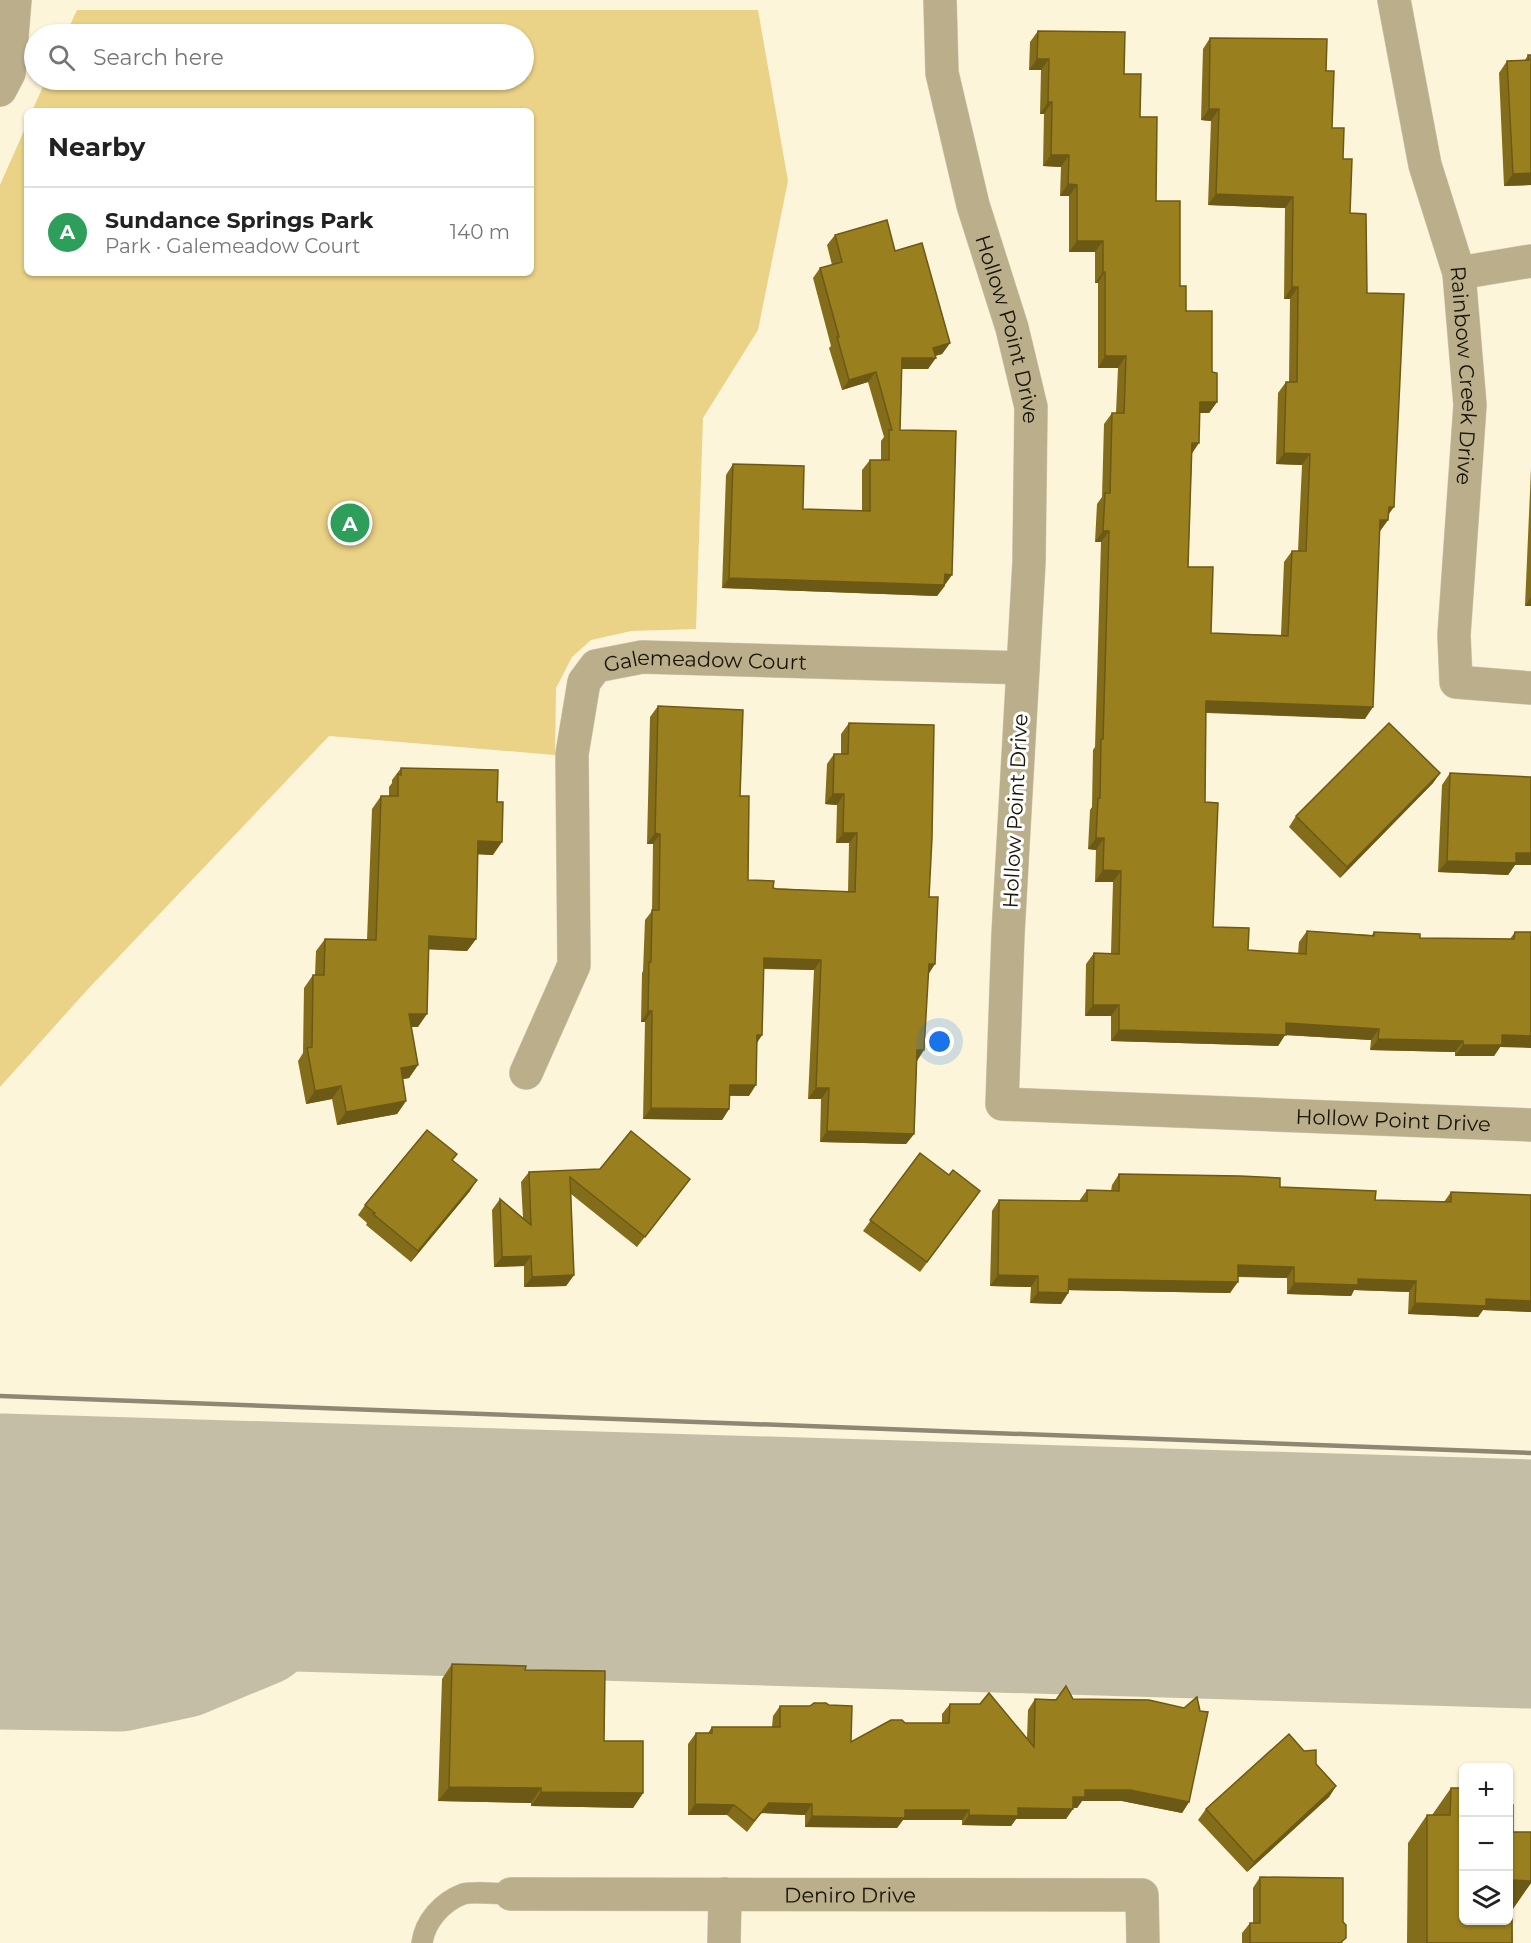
<!DOCTYPE html>
<meta charset="utf-8">
<style>
:root{--surface:#fff;--page:#f2f2f2;--text:#222;--muted:#767676;--line:#e0e0e0;--accent:#844bc2}
body{margin:0;font-family:Montserrat,sans-serif;background:var(--page);color:var(--text)}
.controls{position:absolute;right:18px;bottom:18px;display:grid;overflow:hidden;border-radius:9px;box-shadow:0 2px 4px #0004}
.controls button{width:54px;height:54px;display:grid;place-items:center;padding:0;border:0;border-bottom:2px solid var(--line);background:var(--surface);color:var(--text);font:30px sans-serif}
.you{position:absolute;left:940px;top:1042px;width:21px;height:21px;margin:-15px;border:4px solid #fff;border-radius:50%;background:#1a73e8;box-shadow:0 0 0 9px #1a73e833}
.badge{display:grid;place-items:center;width:39px;height:39px;border-radius:50%;background:var(--accent);color:#fff;font-size:20px;font-weight:700}
.pin{position:absolute;translate:-50% -50%;border:3px solid #fff;box-shadow:0 2px 6px #0006}
.list{margin:0;padding:0;list-style:none}
h2{display:flex;justify-content:space-between;align-items:center;height:78px;margin:0;padding:0 24px;font-size:26px}
h2 small{font-size:20px;font-weight:400;color:var(--muted)}
.list li{display:grid;grid-template-columns:39px 1fr auto;gap:18px;align-items:center;box-sizing:border-box;height:90px;padding:0 24px;border-top:2px solid var(--line)}
.list b{display:block;font-size:22px;white-space:nowrap}
.list p{margin:0;font-size:20px;white-space:nowrap;color:var(--muted)}
.list em{font-size:20px;font-style:normal;color:var(--muted)}
.icon{flex:none;width:33px;height:33px;fill:none;stroke:currentColor;stroke-width:2;stroke-linecap:round;stroke-linejoin:round}
.map{position:relative;flex:none;width:1531px;height:1943px;overflow:hidden}
.search{position:absolute;background:var(--surface);box-shadow:0 2px 4px #0004;left:24px;top:24px;width:510px;height:66px;display:flex;align-items:center;gap:15px;box-sizing:border-box;padding:0 21px;border-radius:33px;color:var(--muted);font-size:22px}
.panel{position:absolute;background:var(--surface);box-shadow:0 2px 4px #0004;left:24px;top:108px;width:510px;height:168px;border-radius:9px}
.map>svg:first-child{display:block}
.green{fill:#ead286}
.lines{fill:none;stroke-linecap:round;stroke-linejoin:round}
.taxiway{stroke:#c5bea6;stroke-width:99}
.runway{stroke:#c5bea6;stroke-width:249}
.service-casing{stroke:#d8d1b8;stroke-width:22}
.minor-casing{stroke:#d8d1b8;stroke-width:34}
.service{stroke:#bbaf8b;stroke-width:21}
.minor{stroke:#bbaf8b;stroke-width:33}
.rail{stroke:#8d8773;stroke-width:4.5}
.wall{fill:#846d1a}
.shaded-wall{fill:#6c5915}
.building{fill:#9a7f1e;stroke:#6c5915;stroke-width:1.5}
.labels{text-anchor:middle;dominant-baseline:central;stroke-width:6;stroke-linejoin:round;paint-order:stroke}
.street-label{font-size:21px;fill:#171408;stroke:#fff}
</style>
<div class="map">
<svg width="1531" height="1943" viewBox="0 0 1531 1943">
<rect width="100%" height="100%" fill="#fdf5da"/>
<polygon class="green" points="77,10 758,10 788,181 758,330 703,418 696,629 631,631 591,640 572,657 556,688 555,755 329,736 88,989 0,1087 0,185 27,124 27,273 531,273 531,111 32,111 46,80 524,80 524,34 66,34"/>
<g class="lines">
<polyline class="taxiway" points="0,1680 120,1682 185,1668 262,1636 311,1597 342,1548"/>
<polyline class="runway" points="0,1538 1531,1584"/>
<defs>
<path id="service" d="M422,1943C425,1921 442,1902 463,1894C472,1891 500,1894 511,1894"/>
<g id="minor">
<path id="s1" d="M940,0L942,73L973,205L1012,328L1031,407L1029,562L1008,934L1002,1104L1531,1125"/>
<path id="s2" d="M1394,0L1425,165L1459,273L1470,405L1454,635L1456,682L1531,688"/>
<polyline points="0,90 9,73 15,0"/>
<polyline points="1459,273 1531,261"/>
<path id="s3" d="M526,1073L574,965L572,754L584,682L596,666L642,657L1023,668"/>
<path id="s4" d="M511,1894L1142,1895L1143,1943"/>
<polyline points="724,1943 725,1894"/>
</g>
</defs>
<use href="#service" class="service-casing"/>
<use href="#minor" class="minor-casing"/>
<use href="#service" class="service"/>
<use href="#minor" class="minor"/>
<polyline class="rail" points="0,1396 1531,1453"/>
</g>
<g class="wall">
<polygon points="1038,31 1124,74 1140,117 1156,201 1180,286 1186,311 1212,372 1217,402 1209,413 1200,413 1192,453 1188,567 1211,633 1281,635 1284,562 1292,551 1298,551 1302,465 1276,464 1278,393 1286,382 1289,382 1290,299 1284,299 1285,208 1208,205 1211,121 1201,120 1203,49 1210,38 1326,71 1332,128 1343,159 1350,213 1367,293 1388,516 1388,520 1380,531 1365,719 1206,713 1205,802 1213,927 1248,950 1298,954 1299,942 1307,931 1372,935 1374,932 1420,938 1510,939 1515,932 1531,932 1500,1047 1494,1056 1455,1056 1455,1052 1370,1050 1371,1040 1285,1035 1278,1046 1111,1041 1111,1016 1085,1016 1086,964 1094,953 1111,953 1113,882 1095,882 1096,850 1088,849 1090,810 1092,807 1093,750 1095,747 1101,542 1095,542 1097,504 1102,497 1104,424 1112,413 1116,413 1118,368 1098,368 1098,283 1095,283 1095,252 1069,252 1069,196 1060,196 1061,167 1043,166 1044,114 1040,114 1041,70 1029,70 1030,42"/>
<polygon points="1528,55 1531,185 1504,186 1499,73 1507,61 1525,60"/>
<polygon points="835,235 895,251 950,343 942,354 935,356 928,369 902,369 900,430 945,586 937,596 722,588 726,475 733,464 803,509 862,511 862,470 870,460 881,460 881,441 884,437 868,382 842,390 829,348 831,346 813,278 820,268 832,265 827,245"/>
<polygon points="1531,468 1531,606 1525,606"/>
<polygon points="658,706 740,796 748,880 773,888 848,892 849,843 836,843 837,805 825,804 827,764 834,754 841,754 841,734 849,723 929,897 928,975 917,1061 914,1134 906,1144 820,1142 821,1099 808,1099 814,970 763,969 762,1035 757,1042 749,1096 729,1096 729,1109 722,1120 643,1119 645,1022 641,1022 642,973 643,971 645,920 652,911 653,844 647,844 650,717"/>
<polygon points="401,768 493,855 478,854 476,939 467,951 429,949 418,1027 411,1027 418,1065 409,1078 403,1079 406,1101 397,1114 337,1125 332,1099 306,1104 298,1061 303,1053 304,988 313,975 315,975 316,951 325,939 367,940 372,809 381,796 389,796 389,787 392,783 392,780"/>
<polygon points="1440,773 1433,783 1340,878 1289,827 1296,816"/>
<polygon points="1450,773 1515,865 1508,875 1438,872 1442,785"/>
<polygon points="920,1153 973,1201 920,1272 863,1231"/>
<polygon points="453,1160 470,1191 411,1262 366,1225 367,1223 358,1215 365,1205"/>
<polygon points="529,1172 690,1179 637,1247 571,1194 574,1275 566,1286 524,1287 524,1266 494,1267 492,1210 500,1199 523,1218 521,1182"/>
<polygon points="1119,1174 1280,1187 1375,1200 1444,1202 1451,1192 1531,1195 1531,1312 1483,1310 1478,1317 1408,1314 1409,1292 1354,1290 1351,1296 1287,1294 1287,1278 1238,1277 1230,1293 1068,1290 1068,1293 1061,1304 1030,1303 1031,1287 990,1286 992,1211 999,1200 1079,1201 1087,1190 1111,1191 1112,1185"/>
<polygon points="452,1664 525,1670 604,1741 643,1793 633,1808 531,1806 531,1803 438,1801 442,1679"/>
<polygon points="1035,1699 1073,1699 1189,1802 1182,1813 1122,1801 1082,1801 1077,1808 1073,1808 1066,1819 1016,1819 1011,1826 962,1825 962,1820 903,1820 897,1828 805,1827 805,1815 761,1813 747,1832 727,1815 688,1815 688,1744 696,1733 708,1733 712,1727 772,1727 773,1716 780,1706 851,1742 905,1723 942,1723 942,1714 950,1704 1027,1739 1028,1710"/>
<polygon points="1304,1751 1336,1786 1329,1797 1247,1872 1198,1820 1206,1809"/>
<polygon points="1451,1788 1513,1832 1531,1832 1531,1883 1512,1909 1513,1943 1407,1943 1408,1843 1427,1815 1432,1815"/>
<polygon points="1260,1877 1343,1943 1242,1943 1242,1933 1250,1923 1253,1923 1253,1888"/>
</g>
<g class="shaded-wall">
<polygon points="1037,59 1049,59 1041,70 1029,70"/>
<polygon points="1048,102 1052,102 1044,114 1040,114"/>
<polygon points="1209,109 1219,109 1211,121 1201,120"/>
<polygon points="1051,155 1069,155 1061,167 1043,166"/>
<polygon points="1531,173 1531,185 1504,186 1513,174"/>
<polygon points="1068,184 1077,185 1069,196 1060,196"/>
<polygon points="1216,194 1293,197 1285,208 1208,205"/>
<polygon points="1077,241 1103,241 1095,252 1069,252"/>
<polygon points="1103,272 1105,272 1098,283 1095,283"/>
<polygon points="1292,287 1298,287 1290,299 1284,299"/>
<polygon points="950,343 942,354 927,358 936,358 928,369 894,369 902,358"/>
<polygon points="1105,356 1126,356 1118,368 1098,368"/>
<polygon points="876,372 868,382 842,390 849,380"/>
<polygon points="1200,402 1217,402 1209,413 1192,413"/>
<polygon points="1192,443 1199,443 1191,455"/>
<polygon points="1284,453 1310,454 1302,465 1276,464"/>
<polygon points="1389,507 1394,507 1386,518"/>
<polygon points="1380,520 1388,520 1380,531 1372,531"/>
<polygon points="1103,531 1109,531 1101,542 1095,542"/>
<polygon points="945,574 952,575 937,596 722,588 729,578"/>
<polygon points="1531,597 1531,606 1525,606"/>
<polygon points="1206,701 1373,707 1365,719 1198,712"/>
<polygon points="1440,773 1433,783 1340,878 1347,867"/>
<polygon points="833,794 844,794 837,805 825,804"/>
<polygon points="655,833 660,834 653,844 647,844"/>
<polygon points="843,833 857,833 849,843 836,843"/>
<polygon points="1096,838 1104,838 1096,850 1088,849"/>
<polygon points="478,841 502,842 493,855 469,854"/>
<polygon points="1516,853 1531,853 1531,865 1515,865 1508,875 1438,872 1447,861"/>
<polygon points="1103,870 1121,871 1113,882 1095,882"/>
<polygon points="429,936 476,939 467,951 420,949"/>
<polygon points="764,958 821,960 814,970 756,968"/>
<polygon points="929,964 935,964 928,975"/>
<polygon points="1093,1005 1119,1005 1111,1016 1085,1016"/>
<polygon points="648,1011 652,1011 645,1022 641,1022"/>
<polygon points="409,1014 427,1014 418,1027 400,1027"/>
<polygon points="1286,1023 1379,1029 1371,1040 1285,1035 1278,1046 1111,1041 1119,1030"/>
<polygon points="757,1035 762,1035 755,1046"/>
<polygon points="1502,1035 1531,1036 1531,1048 1500,1047 1494,1056 1455,1056 1463,1045"/>
<polygon points="1378,1039 1463,1041 1455,1052 1370,1050"/>
<polygon points="917,1050 924,1050 917,1061"/>
<polygon points="418,1065 409,1078 392,1081 401,1068"/>
<polygon points="730,1085 756,1085 749,1096 722,1095"/>
<polygon points="341,1086 332,1099 306,1104 315,1091"/>
<polygon points="816,1088 829,1088 821,1099 808,1099"/>
<polygon points="406,1101 397,1114 337,1125 346,1112"/>
<polygon points="651,1108 729,1109 722,1120 643,1119"/>
<polygon points="827,1131 914,1134 906,1144 820,1142"/>
<polygon points="477,1180 470,1191 411,1262 418,1251"/>
<polygon points="531,1256 524,1266 494,1267 502,1257"/>
<polygon points="1238,1265 1294,1267 1287,1278 1230,1276"/>
<polygon points="574,1275 566,1286 524,1287 532,1277"/>
<polygon points="998,1275 1038,1276 1031,1287 990,1286"/>
<polygon points="1069,1279 1238,1282 1230,1293 1061,1290"/>
<polygon points="1358,1279 1416,1281 1409,1292 1354,1290 1351,1296 1287,1294 1294,1283"/>
<polygon points="1038,1292 1068,1293 1061,1304 1030,1303"/>
<polygon points="1486,1299 1531,1301 1531,1312 1483,1310 1478,1317 1408,1314 1415,1303"/>
<polygon points="1336,1786 1329,1797 1247,1872 1254,1862"/>
<polygon points="449,1787 541,1788 531,1803 438,1801"/>
<polygon points="1085,1790 1130,1790 1189,1802 1182,1813 1122,1801 1082,1801 1077,1808 1066,1807 1073,1797"/>
<polygon points="541,1792 643,1793 633,1808 531,1806"/>
<polygon points="769,1803 812,1804 805,1815 761,1813 747,1832"/>
<polygon points="695,1804 734,1805 727,1815 688,1815"/>
<polygon points="1018,1808 1073,1809 1066,1819 1016,1819 1011,1826 962,1825 969,1815"/>
<polygon points="905,1810 969,1810 962,1820 903,1820 897,1828 805,1827 812,1816"/>
<polygon points="1512,1880 1531,1881 1531,1883 1513,1909 1509,1909"/>
</g>
<g class="building">
<polygon points="1038,31 1125,32 1124,74 1141,74 1140,117 1157,117 1156,201 1180,201 1180,286 1186,286 1186,311 1212,311 1212,372 1217,373 1217,402 1200,402 1199,443 1192,443 1188,567 1213,567 1211,633 1288,636 1292,551 1306,551 1310,454 1284,453 1286,382 1297,382 1298,287 1292,287 1293,197 1216,194 1219,109 1209,109 1210,38 1327,39 1326,71 1334,71 1332,128 1344,128 1343,159 1352,159 1350,213 1366,214 1367,293 1404,294 1394,507 1389,507 1388,520 1380,520 1373,707 1206,701 1205,802 1218,803 1213,927 1249,928 1248,950 1306,954 1307,931 1374,936 1374,932 1420,934 1420,938 1514,939 1515,932 1531,932 1531,1036 1502,1035 1502,1045 1463,1045 1463,1041 1378,1039 1379,1029 1286,1023 1286,1035 1119,1030 1119,1005 1093,1005 1094,953 1119,954 1121,871 1103,870 1104,838 1096,838 1098,798 1100,798 1101,739 1103,739 1109,531 1103,531 1105,493 1110,493 1112,413 1124,413 1126,356 1105,356 1105,272 1103,272 1103,241 1077,241 1077,185 1068,184 1069,155 1051,155 1052,102 1048,102 1049,59 1037,59"/>
<polygon points="1528,55 1531,55 1531,173 1513,174 1507,61 1529,60"/>
<polygon points="887,220 895,251 922,243 950,343 933,348 936,358 902,358 900,430 956,431 952,575 945,574 944,585 729,578 733,464 804,466 803,509 870,511 870,460 889,460 889,430 892,430 876,372 849,380 837,337 839,337 820,268 842,262 835,235"/>
<polygon points="658,706 743,710 740,796 749,796 748,880 774,881 773,888 777,889 855,892 857,833 843,833 844,794 833,794 834,754 848,754 849,723 934,725 932,838 929,897 938,897 935,964 929,964 924,1050 917,1050 914,1134 827,1131 829,1088 816,1088 821,960 764,958 762,1035 757,1035 756,1085 730,1085 729,1109 651,1108 652,1011 648,1011 649,962 651,962 652,910 659,910 660,834 655,833"/>
<polygon points="1389,723 1440,773 1347,867 1296,816"/>
<polygon points="401,768 498,770 497,802 503,802 502,842 478,841 476,939 429,936 427,1014 409,1014 418,1065 401,1068 406,1101 346,1112 341,1086 315,1091 307,1048 312,1047 313,975 324,975 325,939 376,940 381,796 398,796 398,774 401,775"/>
<polygon points="1450,773 1531,777 1531,853 1516,853 1516,863 1447,861"/>
<polygon points="427,1130 457,1154 452,1160 477,1180 418,1251 373,1214 375,1213 365,1205"/>
<polygon points="631,1131 690,1179 645,1237 570,1177 574,1275 532,1277 531,1256 502,1257 500,1199 531,1225 529,1172 600,1169"/>
<polygon points="920,1153 949,1175 953,1170 980,1191 927,1262 870,1220"/>
<polygon points="1119,1174 1240,1176 1280,1178 1280,1187 1376,1191 1375,1200 1451,1202 1451,1192 1531,1195 1531,1301 1486,1299 1486,1306 1415,1303 1416,1281 1358,1279 1358,1285 1294,1283 1294,1267 1238,1265 1238,1282 1069,1279 1068,1293 1038,1292 1038,1276 998,1275 999,1200 1087,1201 1087,1190 1119,1191"/>
<polygon points="452,1664 526,1666 525,1670 605,1671 604,1741 643,1741 643,1793 541,1792 541,1788 449,1787"/>
<polygon points="1066,1686 1073,1699 1149,1700 1184,1708 1197,1697 1200,1711 1208,1712 1189,1802 1130,1790 1085,1790 1085,1797 1073,1797 1073,1809 1018,1808 1018,1816 969,1815 969,1810 905,1810 905,1818 812,1816 812,1804 769,1803 754,1821 734,1805 695,1804 696,1733 712,1733 712,1727 780,1727 780,1706 810,1706 814,1703 826,1703 829,1705 852,1706 851,1742 891,1720 902,1720 905,1723 949,1723 950,1704 980,1704 989,1693 1034,1747 1035,1699 1056,1700"/>
<polygon points="1289,1734 1304,1751 1316,1750 1316,1764 1336,1786 1254,1862 1206,1809"/>
<polygon points="1451,1788 1464,1788 1464,1920 1509,1920 1509,1805 1513,1805 1513,1832 1531,1832 1531,1881 1512,1880 1512,1943 1427,1943 1427,1815 1450,1815"/>
<polygon points="1260,1877 1343,1878 1343,1922 1346,1925 1346,1938 1340,1943 1250,1943 1250,1923 1260,1923"/>
</g>
<g class="labels">
<g class="street-label">
<text stroke="none"><textPath href="#s1" startOffset="338">Hollow Point Drive</textPath></text>
<text stroke="none"><textPath href="#s2" startOffset="384">Rainbow Creek Drive</textPath></text>
<text stroke="none"><textPath href="#s3" startOffset="532">Galemeadow Court</textPath></text>
<text transform="translate(1015 811) rotate(-87)">Hollow Point Drive</text>
<text stroke="none"><textPath href="#s1" startOffset="1508">Hollow Point Drive</textPath></text>
<text stroke="none"><textPath href="#s4" startOffset="339">Deniro Drive</textPath></text>
</g>
</g>
</svg>
<div class="controls">
<button>+</button>
<button>−</button>
<button><svg class="icon" aria-label="layers" viewBox="0 0 24 24"><path d="M12 4l9 5-9 5-9-5zM3 14l9 5 9-5"/></svg></button>
</div>
<div class="you"></div>
<div class="pin badge" style="left:350px;top:523px;background:#2e9e5b">A</div>
<div class="search"><svg class="icon" aria-label="search" viewBox="0 0 24 24"><circle cx="10" cy="10" r="6"/><path d="M15 15l6 6"/></svg>Search here</div>
<section class="panel">
<h2>Nearby<small></small></h2>
<ul class="list">
<li><span class="badge" style="background:#2e9e5b">A</span><div><b>Sundance Springs Park</b><p>Park · Galemeadow Court</p></div><em>140 m</em></li>
</ul>
</section>
</div>
